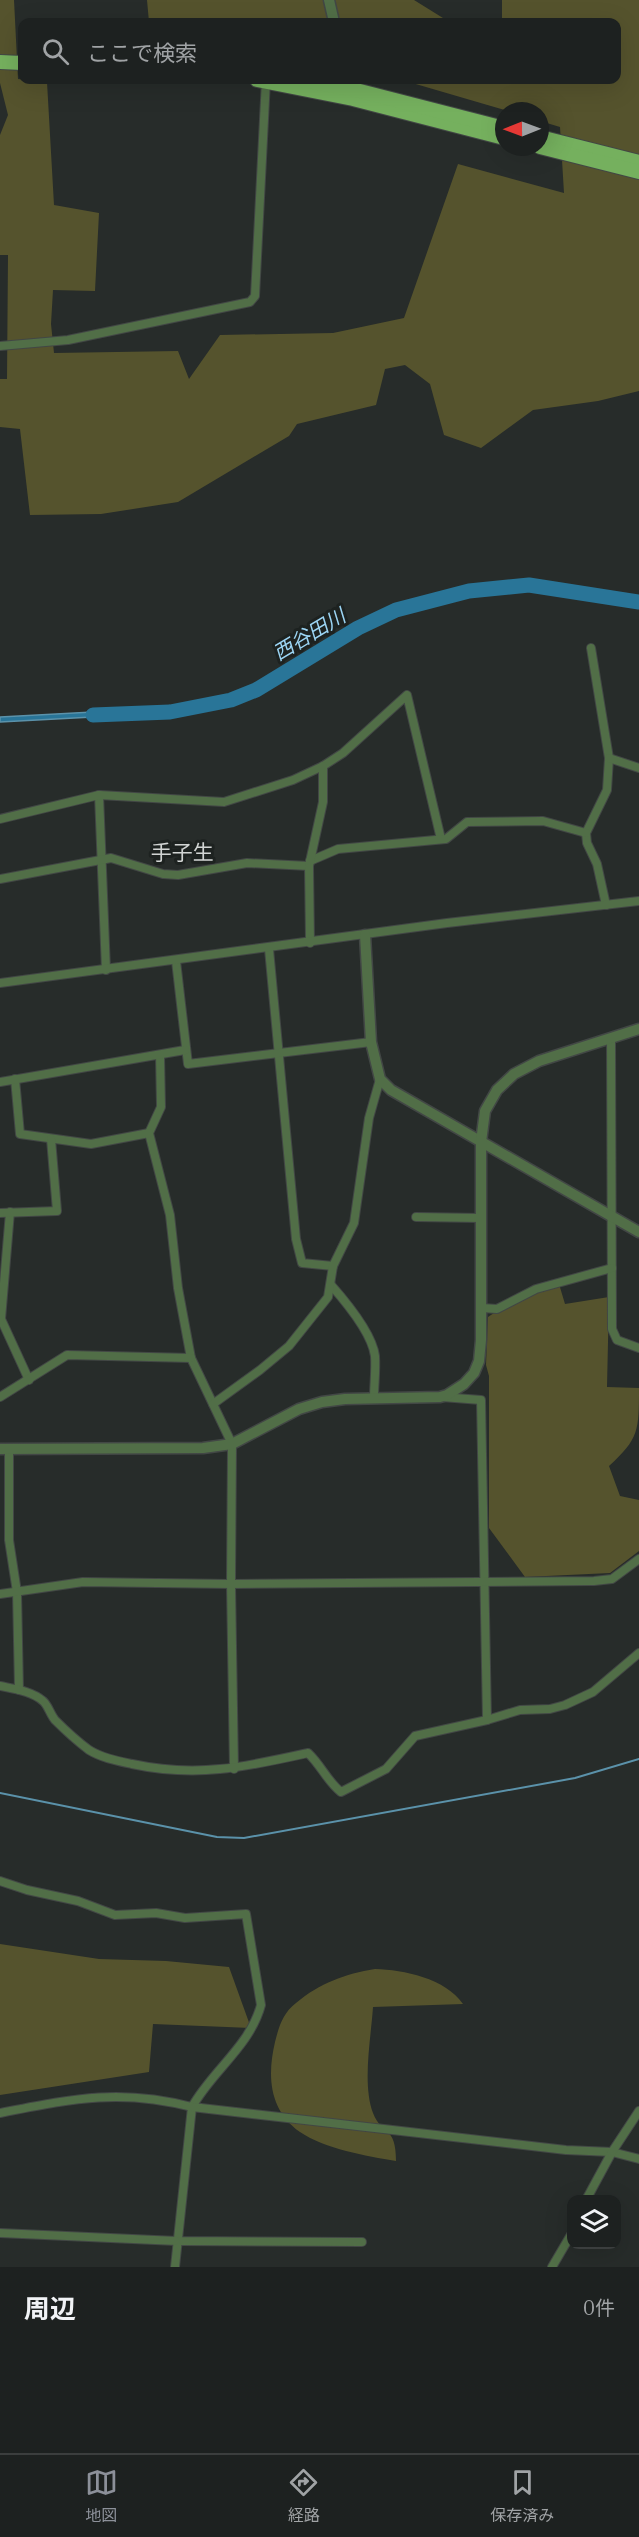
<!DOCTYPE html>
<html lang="ja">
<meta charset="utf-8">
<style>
:root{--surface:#1d2120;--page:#2a2e2d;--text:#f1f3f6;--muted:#a0a3a5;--line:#3b3e3e;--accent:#8c9099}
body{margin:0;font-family:"IBM Plex Serif","Noto Sans JP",serif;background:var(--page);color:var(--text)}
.controls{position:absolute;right:18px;bottom:18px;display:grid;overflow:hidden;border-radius:12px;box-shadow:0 6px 24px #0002}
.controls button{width:54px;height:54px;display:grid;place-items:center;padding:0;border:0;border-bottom:2px solid var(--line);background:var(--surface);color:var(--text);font:30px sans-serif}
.compass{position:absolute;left:495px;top:102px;width:54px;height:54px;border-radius:50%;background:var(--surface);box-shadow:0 6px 24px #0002;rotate:269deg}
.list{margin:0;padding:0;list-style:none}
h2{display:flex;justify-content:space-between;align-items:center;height:78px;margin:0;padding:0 24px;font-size:26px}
h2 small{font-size:20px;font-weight:400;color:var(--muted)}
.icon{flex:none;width:33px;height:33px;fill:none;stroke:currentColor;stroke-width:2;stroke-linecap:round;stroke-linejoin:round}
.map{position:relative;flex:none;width:639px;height:2267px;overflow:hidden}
.search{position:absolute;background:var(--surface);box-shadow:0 6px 24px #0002;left:18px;right:18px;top:18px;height:66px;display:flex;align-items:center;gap:15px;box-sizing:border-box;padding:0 21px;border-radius:12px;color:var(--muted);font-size:22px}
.sheet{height:186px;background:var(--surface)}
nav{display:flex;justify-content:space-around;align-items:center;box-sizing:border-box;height:84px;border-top:2px solid var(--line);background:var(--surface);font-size:16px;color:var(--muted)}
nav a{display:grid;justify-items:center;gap:3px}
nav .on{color:var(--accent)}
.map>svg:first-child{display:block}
.green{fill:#55532d}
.water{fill:#297598;stroke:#5b92aa;stroke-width:1.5}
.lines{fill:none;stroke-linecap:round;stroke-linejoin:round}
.stream{stroke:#5b92aa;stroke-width:2}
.river{stroke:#297598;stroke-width:15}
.minor-casing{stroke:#424745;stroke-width:10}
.tertiary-casing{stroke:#424745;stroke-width:13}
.primary-casing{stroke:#424745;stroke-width:16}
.minor{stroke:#516e47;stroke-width:8}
.tertiary{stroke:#516e47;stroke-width:10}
.primary{stroke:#75b05e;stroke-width:14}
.labels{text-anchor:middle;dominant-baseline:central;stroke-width:6;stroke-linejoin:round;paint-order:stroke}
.water-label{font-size:20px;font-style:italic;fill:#9cd5f4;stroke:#1d2220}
.quarter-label{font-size:21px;fill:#d1d4d3;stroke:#1d2220}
</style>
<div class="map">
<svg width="639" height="2267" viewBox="0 0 639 2267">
<rect width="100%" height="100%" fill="#272c2a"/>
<g class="green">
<polygon points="0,0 14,0 18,79 47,82 54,205 99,213 95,291 53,290 51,324 54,353 178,351 189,379 220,335 333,333 404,318 458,164 564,193 560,127 540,121 540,111 508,111 402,80 616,80 616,22 502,22 502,0 639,0 639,391 598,401 533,410 481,448 444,435 430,384 405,365 385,369 376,405 297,424 289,436 178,502 101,514 30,515 20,429 0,427 0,379 7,379 8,255 0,255 0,135 8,115 0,83"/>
<polygon points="147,0 414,0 443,18 491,22 149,22"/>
<path d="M559,1284L565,1304L609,1297L607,1387L639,1388C639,1430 639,1439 609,1466L620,1496L639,1500V1551L610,1573L525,1577L489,1528V1376L486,1365L488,1317L521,1295Z"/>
<polygon points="0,1944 99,1959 166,1961 229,1967 251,2028 153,2024 149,2072 0,2095"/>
<path d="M375,1969C404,1970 445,1978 463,2004L373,2007C371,2038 362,2084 373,2113C382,2136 396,2125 396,2161C366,2156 325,2149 300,2132C269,2110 267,2076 275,2042C279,2026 283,2013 296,2003C320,1983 345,1974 375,1969Z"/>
</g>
<polygon class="water" points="111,711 111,716 0,722 0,717"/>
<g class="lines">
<polyline class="stream" points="0,1793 217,1837 244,1838 575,1778 639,1759"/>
<polyline class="river" points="93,715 170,712 231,700 256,690 358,628 396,610 469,591 529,585 639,602"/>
<defs>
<g id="minor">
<polyline points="0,346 68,340 250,302 255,296 266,80"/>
<polyline points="591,648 609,758 607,790 586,833 587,843 597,864 606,905"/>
<polyline points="609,758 639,768"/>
<polyline points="99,795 106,970"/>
<polyline points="0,819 99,795 224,802 293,780 323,766 343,753 407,695 441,839"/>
<polyline points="310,861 338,849 446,839 467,822 543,821 586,833"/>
<polyline points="0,879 111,858 163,874 178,875 247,863 309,866"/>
<polyline points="310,943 309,866 323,802 323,766"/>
<polyline points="269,949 296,1239 302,1263 333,1266"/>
<polyline points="176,961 188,1064 371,1042"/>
<polyline points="0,983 447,923 639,901"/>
<polyline points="611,1038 612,1329 617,1340 639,1348"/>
<polyline points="160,1055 161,1107 149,1133 170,1215 178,1288 191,1358 232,1444 231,1584 234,1769"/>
<polyline points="15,1079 20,1134 91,1144 149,1133"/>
<polyline points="0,1082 185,1050"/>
<polyline points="10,1212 1,1319 29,1380"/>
<polyline points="0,1213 57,1211 51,1139"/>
<polyline points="416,1217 481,1218"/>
<path d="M331,1285C346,1302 372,1333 375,1356C376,1370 374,1385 374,1398"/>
<polyline points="482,1308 497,1309 536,1289 612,1268"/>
<polyline points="0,1397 67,1355 191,1358"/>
<polyline points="442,1397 481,1400 487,1720"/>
<polyline points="213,1404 260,1370 289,1346 328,1297 333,1266 354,1223 369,1118 380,1079"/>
<polyline points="9,1450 9,1540 17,1592 19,1690"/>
<polyline points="0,1594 83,1582 231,1584 594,1581 612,1579 639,1559"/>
<path d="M0,1686C14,1689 32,1691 43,1701C48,1705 50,1714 55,1720C65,1730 77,1741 89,1750C102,1758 118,1761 132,1764C197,1778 245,1767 308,1753C321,1765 327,1781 341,1792L386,1769L415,1736L487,1720L520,1710L550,1709L565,1705L593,1692L639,1653"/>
<path d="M0,1881L27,1890L78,1901L115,1915L156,1913L185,1918L246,1914L261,2005C250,2046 212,2071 192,2107L175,2267"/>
<path d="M0,2113C71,2099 120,2088 192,2107L566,2150L612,2152L639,2159"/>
<polyline points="586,2200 612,2152 639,2111"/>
<polyline points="0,2233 177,2241 362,2242"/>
<polyline points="552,2267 572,2233"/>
</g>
<g id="tertiary">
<polyline points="329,0 334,22"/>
<polyline points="365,935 371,1042 380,1079 391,1090 639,1232"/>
<polyline points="0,1449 203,1448 232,1444 299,1409 322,1402 345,1399 440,1397 447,1395 464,1384 474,1373 479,1361 481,1340 481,1142 485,1111 497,1090 514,1074 539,1061 639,1029"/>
</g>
<g id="primary">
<polyline points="0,62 22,63"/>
<polyline points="257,80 353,99 504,138"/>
<polyline points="303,80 356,90 504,128"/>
<polyline points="540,137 639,162"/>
<polyline points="540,147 639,172"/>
</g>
</defs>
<use href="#minor" class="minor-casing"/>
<use href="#tertiary" class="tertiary-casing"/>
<use href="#primary" class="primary-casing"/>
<use href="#minor" class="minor"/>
<use href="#tertiary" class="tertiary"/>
<use href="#primary" class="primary"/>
</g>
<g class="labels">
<g class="water-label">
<text transform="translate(309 634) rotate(-31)">西谷田川</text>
</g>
<g class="quarter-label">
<text x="182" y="852">手子生</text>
</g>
</g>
</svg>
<div class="controls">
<button><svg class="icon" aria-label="layers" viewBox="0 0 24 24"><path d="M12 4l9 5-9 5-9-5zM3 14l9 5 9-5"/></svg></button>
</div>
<svg class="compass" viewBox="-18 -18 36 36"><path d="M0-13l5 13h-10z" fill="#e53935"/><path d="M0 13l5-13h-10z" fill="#a0a3a5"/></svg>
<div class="search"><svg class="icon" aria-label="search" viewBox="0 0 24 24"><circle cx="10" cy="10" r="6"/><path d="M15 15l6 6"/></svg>ここで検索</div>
</div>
<section class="sheet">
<h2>周辺<small>0件</small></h2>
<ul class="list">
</ul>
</section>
<nav>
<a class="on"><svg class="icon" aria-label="map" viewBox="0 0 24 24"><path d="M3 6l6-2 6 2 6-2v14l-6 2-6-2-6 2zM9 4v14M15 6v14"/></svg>地図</a>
<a><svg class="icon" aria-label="directions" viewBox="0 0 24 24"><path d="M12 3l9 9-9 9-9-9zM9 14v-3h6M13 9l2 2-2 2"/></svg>経路</a>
<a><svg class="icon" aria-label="saved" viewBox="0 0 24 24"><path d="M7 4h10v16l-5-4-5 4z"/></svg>保存済み</a>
</nav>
